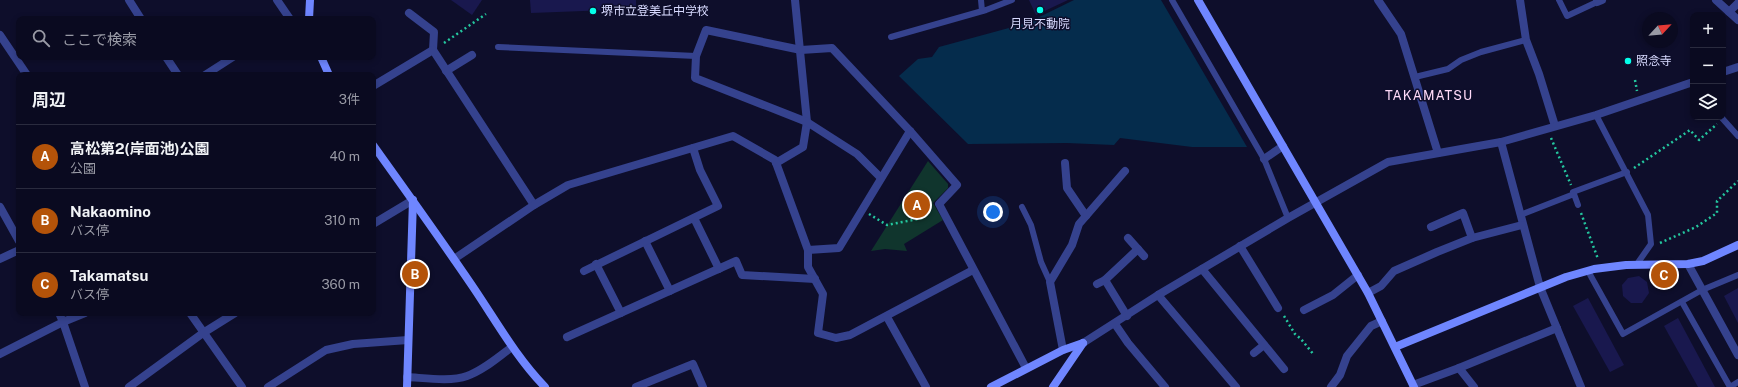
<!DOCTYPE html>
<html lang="ja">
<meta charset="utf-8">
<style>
:root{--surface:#0a0a20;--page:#18182d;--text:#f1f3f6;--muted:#999aa5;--line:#2a2b3e;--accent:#b45309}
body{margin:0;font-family:"Public Sans","Noto Sans JP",sans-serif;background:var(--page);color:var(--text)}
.controls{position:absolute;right:12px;top:12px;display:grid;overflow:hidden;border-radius:8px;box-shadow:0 2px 6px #0003}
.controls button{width:36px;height:36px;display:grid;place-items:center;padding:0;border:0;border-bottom:1px solid var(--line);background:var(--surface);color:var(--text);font:20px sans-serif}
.compass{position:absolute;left:1642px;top:12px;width:36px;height:36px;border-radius:50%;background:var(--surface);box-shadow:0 2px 6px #0003;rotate:64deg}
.you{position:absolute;left:993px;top:212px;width:14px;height:14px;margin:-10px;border:3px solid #fff;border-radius:50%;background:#1a73e8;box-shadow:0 0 0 6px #1a73e833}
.badge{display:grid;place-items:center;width:26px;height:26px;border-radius:50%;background:var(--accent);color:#fff;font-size:13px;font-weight:700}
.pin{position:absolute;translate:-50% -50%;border:2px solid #fff;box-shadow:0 1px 4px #0006}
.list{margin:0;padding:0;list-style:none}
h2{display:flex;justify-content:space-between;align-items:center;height:52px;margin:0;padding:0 16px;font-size:17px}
h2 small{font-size:13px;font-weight:400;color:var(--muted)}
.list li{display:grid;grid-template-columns:26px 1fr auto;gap:12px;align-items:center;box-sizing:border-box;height:64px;padding:0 16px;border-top:1px solid var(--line)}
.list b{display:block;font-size:15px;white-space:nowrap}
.list p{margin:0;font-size:13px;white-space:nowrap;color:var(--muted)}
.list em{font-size:13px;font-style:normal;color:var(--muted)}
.icon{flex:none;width:22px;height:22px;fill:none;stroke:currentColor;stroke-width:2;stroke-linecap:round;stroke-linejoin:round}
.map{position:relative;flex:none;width:1738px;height:387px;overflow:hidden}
.search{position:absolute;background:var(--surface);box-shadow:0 2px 6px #0003;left:16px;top:16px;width:360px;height:44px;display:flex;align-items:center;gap:10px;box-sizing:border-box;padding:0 14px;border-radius:8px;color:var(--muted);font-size:15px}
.panel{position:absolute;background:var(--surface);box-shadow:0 2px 6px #0003;left:16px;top:72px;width:360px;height:244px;border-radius:8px}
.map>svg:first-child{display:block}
.green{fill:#10352d}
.water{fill:#052c4c}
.building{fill:#19184e}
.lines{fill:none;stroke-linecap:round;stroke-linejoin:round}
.path{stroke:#24c79f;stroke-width:2.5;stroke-dasharray:2 3;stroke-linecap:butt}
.lane{stroke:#35428e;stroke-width:6}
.street{stroke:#35428e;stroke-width:8}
.secondary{stroke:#6f86ff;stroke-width:8}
.poi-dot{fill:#04ffea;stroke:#0e0e2b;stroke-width:1.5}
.labels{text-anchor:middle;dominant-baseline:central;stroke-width:3;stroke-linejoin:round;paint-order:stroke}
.poi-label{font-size:12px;fill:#d8daff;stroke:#0e0e2b;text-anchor:start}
.neighbourhood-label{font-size:13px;letter-spacing:1px;fill:#ffdaf8;stroke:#0e0e2b}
</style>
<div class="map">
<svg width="1738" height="387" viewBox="0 0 1738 387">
<rect width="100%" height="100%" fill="#0e0e2b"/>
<polygon class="green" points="928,161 948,184 948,188 933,203 943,220 904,244 907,251 885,249 871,251"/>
<polygon class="water" points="1074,0 1161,0 1247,147 1192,147 1120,138 1114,145 1067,143 968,144 899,76 918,59 932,57 939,47 1027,23"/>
<g class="building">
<polygon points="451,0 482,0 472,15"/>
<polygon points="530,0 636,0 636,9 531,13"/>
<polygon points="1029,0 1068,0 1036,15"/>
<polygon points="1639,276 1647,282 1649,293 1642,303 1631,303 1623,296 1622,285 1628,278"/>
<polygon points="1738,288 1738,323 1724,296"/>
<polygon points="1588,298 1624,365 1610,372 1573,306"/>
<polygon points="1678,318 1715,387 1698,387 1664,326"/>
</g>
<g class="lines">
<g class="path">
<polyline points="444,43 486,14"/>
<polyline points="1635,80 1637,91"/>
<polyline points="1551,138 1571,185"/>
<polyline points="1634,168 1690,130 1699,140 1717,124"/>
<polyline points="1581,213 1598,259"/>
<polyline points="869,214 887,225 923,218 931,210"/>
<polyline points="1660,243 1696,227 1717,213 1717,201 1738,181"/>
<polyline points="1284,316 1295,334 1301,339 1314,355"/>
</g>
<g class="lane">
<polyline points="981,0 982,11"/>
<polyline points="1172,0 1264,159 1288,218"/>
<polyline points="1559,0 1567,16 1597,2"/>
<polyline points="891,37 986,10 1012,0"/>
<polyline points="498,47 696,56"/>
<polyline points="1415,77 1448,69 1461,60 1481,52 1526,40"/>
<polyline points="1596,115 1648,215 1651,244 1637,264"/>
<polyline points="1721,117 1738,136"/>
<polyline points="1573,192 1627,172"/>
<polyline points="1022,207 1031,225 1041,262 1050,282"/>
<polyline points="1520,215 1574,194 1578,205"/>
<polyline points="1588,271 1623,334 1702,290 1738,275"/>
<polyline points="1682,302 1730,387 1738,382"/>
</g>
<g class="street">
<polyline points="129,0 141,19"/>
<polyline points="277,0 290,19"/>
<polyline points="1378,0 1401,34 1438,153"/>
<polyline points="1520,0 1526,40 1539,74 1555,126"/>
<polyline points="1716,0 1738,20"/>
<polyline points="1597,2 1602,0"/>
<polyline points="1729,12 1738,3"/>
<polyline points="409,13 434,32 433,50"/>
<polyline points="0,35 27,75"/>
<polyline points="166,57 178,75"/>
<polyline points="446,71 472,55"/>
<polyline points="1723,72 1738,67"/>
<polyline points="205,75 233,57"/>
<polyline points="373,86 433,50 534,205"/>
<polyline points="1501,142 1540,287 1581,387"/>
<polyline points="1264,159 1283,146"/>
<polyline points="776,163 803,147 807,122 795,0"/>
<polyline points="1065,163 1067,188 1086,216"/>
<polyline points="881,178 857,154 807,122 695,78 696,56 706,30 801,50 832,48 910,131 957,185 939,204 1026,368"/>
<polyline points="0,207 19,241"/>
<polyline points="694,218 719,269"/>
<polyline points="373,224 413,200"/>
<polyline points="1431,227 1463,213 1472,238"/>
<polyline points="1128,238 1144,256"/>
<polyline points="645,241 670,291"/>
<polyline points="1240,246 1278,308"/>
<polyline points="808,250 839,248 910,131"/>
<polyline points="0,259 19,250"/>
<polyline points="454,259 534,205 568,185 733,136 775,160 808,250 808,267 823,294 818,333 836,338 850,335 973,270"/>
<polyline points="596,264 621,313"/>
<polyline points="1688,264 1738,355"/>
<polyline points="1202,269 1284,369"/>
<polyline points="584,271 718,206 700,170 693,148"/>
<polyline points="1105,280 1127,316"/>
<polyline points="1097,284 1105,280 1138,249"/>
<polyline points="1368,293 1381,286 1394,271 1437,252 1472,238 1522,225"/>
<polyline points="1158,295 1236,387"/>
<polyline points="1304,310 1333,295 1358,275"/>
<polyline points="59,313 63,322 85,387"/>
<polyline points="190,313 242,387"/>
<polyline points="887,317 926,387"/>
<polyline points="1115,324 1128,343 1165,387"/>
<polyline points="567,337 736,261 742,275 815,279"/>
<polyline points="1083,343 1158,295 1288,218 1388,162 1501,142 1596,115 1693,82"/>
<polyline points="1063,350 1050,282 1072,245 1079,224 1125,171"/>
<polyline points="1254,353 1264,345"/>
<polyline points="0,354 63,322 85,313"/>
<polyline points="1459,368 1474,387"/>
<path d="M407,377C425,378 451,382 467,376C484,370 498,357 512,347"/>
<polyline points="1413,385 1459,368 1557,328"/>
<polyline points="129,387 203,333 235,313"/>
<polyline points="268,387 326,350 353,344 408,340"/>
<polyline points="636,387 693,364 703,387"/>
<polyline points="1331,387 1340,375 1347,356 1371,326 1382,321"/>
</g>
<g class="secondary">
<polyline points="1198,0 1368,293 1414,387"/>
<polyline points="309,19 310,0"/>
<polyline points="321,57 329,75"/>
<path d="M373,145C406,191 439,237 471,284C495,319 515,356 545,387"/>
<polyline points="1395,347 1566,277 1594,269 1626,265 1688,264 1703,261 1738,245"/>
<polyline points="407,387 413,200"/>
<polyline points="991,387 1063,350 1083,343"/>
<polyline points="1053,387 1083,343"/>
</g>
</g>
<g class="poi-dot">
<circle cx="1040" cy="10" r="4"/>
<circle cx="593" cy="11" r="4"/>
<circle cx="1628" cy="61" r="4"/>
</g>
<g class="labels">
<g class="poi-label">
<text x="601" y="11">堺市立登美丘中学校</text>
<text x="1040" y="24" text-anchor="middle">月見不動院</text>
<text x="1636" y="61">照念寺</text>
</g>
<g class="neighbourhood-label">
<text x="1429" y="95">TAKAMATSU</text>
</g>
</g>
</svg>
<div class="controls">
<button>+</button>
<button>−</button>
<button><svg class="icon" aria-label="layers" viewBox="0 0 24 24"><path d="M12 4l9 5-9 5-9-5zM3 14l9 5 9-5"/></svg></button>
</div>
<svg class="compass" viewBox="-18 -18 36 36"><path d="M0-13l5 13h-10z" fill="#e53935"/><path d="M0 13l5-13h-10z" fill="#999aa5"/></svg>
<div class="you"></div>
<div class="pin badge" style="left:917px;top:205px">A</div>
<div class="pin badge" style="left:415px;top:274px">B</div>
<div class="pin badge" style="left:1664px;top:275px">C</div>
<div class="search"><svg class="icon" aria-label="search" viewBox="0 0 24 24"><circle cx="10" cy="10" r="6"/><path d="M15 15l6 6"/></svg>ここで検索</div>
<section class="panel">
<h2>周辺<small>3件</small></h2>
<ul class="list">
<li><span class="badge">A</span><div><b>高松第2(岸面池)公園</b><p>公園</p></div><em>40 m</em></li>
<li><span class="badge">B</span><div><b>Nakaomino</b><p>バス停</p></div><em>310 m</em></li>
<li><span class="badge">C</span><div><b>Takamatsu</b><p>バス停</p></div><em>360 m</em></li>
</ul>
</section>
</div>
